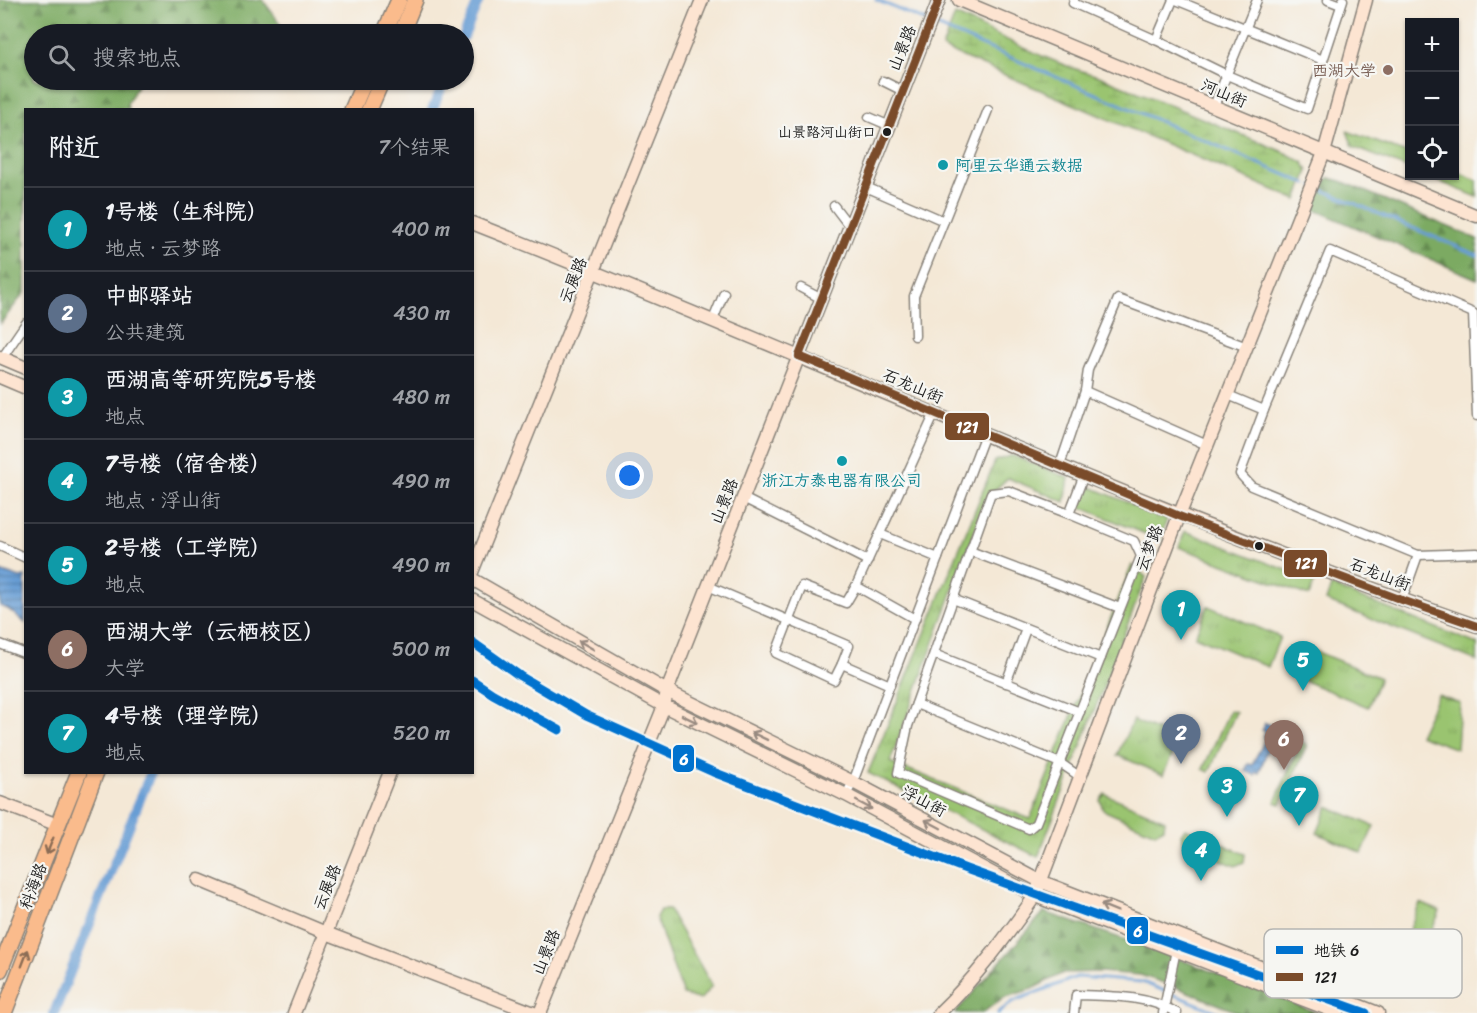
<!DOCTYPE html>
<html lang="zh">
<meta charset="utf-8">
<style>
:root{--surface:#171b24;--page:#242831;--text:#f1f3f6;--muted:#9ea1a6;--line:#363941;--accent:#7c3aed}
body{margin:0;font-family:Sriracha,"LXGW WenKai TC",sans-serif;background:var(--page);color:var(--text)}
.controls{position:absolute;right:18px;top:18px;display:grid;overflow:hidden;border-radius:0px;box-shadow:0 2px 4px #0004}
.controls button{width:54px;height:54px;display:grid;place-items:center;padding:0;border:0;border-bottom:2px solid var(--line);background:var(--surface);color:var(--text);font:30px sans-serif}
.you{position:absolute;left:630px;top:476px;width:21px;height:21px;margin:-15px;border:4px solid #fff;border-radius:50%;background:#1a73e8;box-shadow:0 0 0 9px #1a73e833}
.badge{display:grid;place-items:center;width:39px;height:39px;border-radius:50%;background:var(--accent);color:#fff;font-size:20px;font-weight:700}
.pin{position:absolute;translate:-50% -50px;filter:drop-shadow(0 2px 3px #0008)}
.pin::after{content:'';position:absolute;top:32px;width:21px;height:18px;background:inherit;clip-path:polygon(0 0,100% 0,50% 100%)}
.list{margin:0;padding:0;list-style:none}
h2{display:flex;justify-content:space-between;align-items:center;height:78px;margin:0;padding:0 24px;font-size:26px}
h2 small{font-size:20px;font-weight:400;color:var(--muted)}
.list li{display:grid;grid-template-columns:39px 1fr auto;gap:18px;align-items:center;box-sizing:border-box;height:84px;padding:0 24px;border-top:2px solid var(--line)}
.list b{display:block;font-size:22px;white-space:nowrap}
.list p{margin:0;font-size:20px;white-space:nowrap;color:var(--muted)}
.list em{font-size:20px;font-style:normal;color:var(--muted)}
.icon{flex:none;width:33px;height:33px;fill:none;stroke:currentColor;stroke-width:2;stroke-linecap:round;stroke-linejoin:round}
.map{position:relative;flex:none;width:1477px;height:1013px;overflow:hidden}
.search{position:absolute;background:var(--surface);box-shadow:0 2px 4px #0004;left:24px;top:24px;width:450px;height:66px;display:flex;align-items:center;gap:15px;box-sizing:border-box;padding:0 21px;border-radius:33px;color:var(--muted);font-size:22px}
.panel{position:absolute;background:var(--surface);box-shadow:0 2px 4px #0004;left:24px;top:108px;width:450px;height:666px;border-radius:0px}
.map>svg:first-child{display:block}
.grass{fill:url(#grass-tufts);stroke:#5b7046;stroke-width:1.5}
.forest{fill:url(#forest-firs);stroke:#4c633f;stroke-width:1.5}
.wetland{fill:url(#wetland-marsh);stroke:#5b7046;stroke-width:1.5}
.green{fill:#9ac470;stroke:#5b7046;stroke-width:1.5}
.water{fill:url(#water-rules);stroke:#425c78;stroke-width:1.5}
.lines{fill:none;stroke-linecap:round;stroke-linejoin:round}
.stream{stroke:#679dd4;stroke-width:3}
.canal{stroke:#679dd4;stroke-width:10}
.street-casing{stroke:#888279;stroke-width:11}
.secondary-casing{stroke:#888279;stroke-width:15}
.highway-casing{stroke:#888279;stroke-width:18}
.street{stroke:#fff;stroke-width:8}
.secondary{stroke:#fde4d1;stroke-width:12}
.highway{stroke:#fabb8c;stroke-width:15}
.bus-1-casing{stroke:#f6f6f2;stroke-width:12}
.bus-1{stroke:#7a4b2a;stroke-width:8}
.metro-1-casing{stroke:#f6f6f2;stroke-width:14}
.metro-1{stroke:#0072ce;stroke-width:9}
.oneway{stroke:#988a80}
.oneway2{stroke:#8b6c54}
.education-dot{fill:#8d6e63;stroke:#f6f6f2;stroke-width:2}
.bus-dot{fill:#1c1c1c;stroke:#f6f6f2;stroke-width:2}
.culture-dot{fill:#0f9aa8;stroke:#f6f6f2;stroke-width:2}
.labels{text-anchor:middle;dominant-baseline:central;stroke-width:4.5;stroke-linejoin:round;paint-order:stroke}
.bus-label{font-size:14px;fill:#1c1c1c;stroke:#f6f6f2;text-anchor:end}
.street-label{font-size:16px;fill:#1c1c1c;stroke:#f6f6f2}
.education-label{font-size:16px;fill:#785e54;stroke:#f6f6f2;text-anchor:end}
.culture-label{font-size:16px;fill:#0d838f;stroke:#f6f6f2;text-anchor:start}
.key{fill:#f6f6f2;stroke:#b5b5b2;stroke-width:1.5}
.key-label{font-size:16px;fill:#1c1c1c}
.line-badge{stroke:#f6f6f2;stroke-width:2}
.badge-label{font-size:16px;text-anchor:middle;font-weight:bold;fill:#fff}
</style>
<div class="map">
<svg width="1477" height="1013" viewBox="0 0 1477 1013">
<defs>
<pattern id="grass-tufts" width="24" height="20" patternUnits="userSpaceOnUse" patternTransform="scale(1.5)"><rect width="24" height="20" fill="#9ac470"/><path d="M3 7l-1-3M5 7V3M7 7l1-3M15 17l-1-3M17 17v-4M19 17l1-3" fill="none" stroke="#84a860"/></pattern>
<pattern id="forest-firs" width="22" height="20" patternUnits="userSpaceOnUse" patternTransform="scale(1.5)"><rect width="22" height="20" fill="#7baa62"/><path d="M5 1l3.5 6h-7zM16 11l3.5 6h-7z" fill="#648a50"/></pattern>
<pattern id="wetland-marsh" width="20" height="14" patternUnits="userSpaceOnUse" patternTransform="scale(1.5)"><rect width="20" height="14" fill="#9ac470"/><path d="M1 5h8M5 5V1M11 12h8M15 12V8" fill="none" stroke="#84a860"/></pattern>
<pattern id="water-rules" width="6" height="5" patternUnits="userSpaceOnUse" patternTransform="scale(1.5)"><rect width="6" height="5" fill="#679dd4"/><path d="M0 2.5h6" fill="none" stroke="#547fab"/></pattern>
</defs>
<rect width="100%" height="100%" fill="#f6f6f2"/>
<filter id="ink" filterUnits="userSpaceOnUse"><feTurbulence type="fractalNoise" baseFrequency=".0167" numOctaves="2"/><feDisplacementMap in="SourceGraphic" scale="12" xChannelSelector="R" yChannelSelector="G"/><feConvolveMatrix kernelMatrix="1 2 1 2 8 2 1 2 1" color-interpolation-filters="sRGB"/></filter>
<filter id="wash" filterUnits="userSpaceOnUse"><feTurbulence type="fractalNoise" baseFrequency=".008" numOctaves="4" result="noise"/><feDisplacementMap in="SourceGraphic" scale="24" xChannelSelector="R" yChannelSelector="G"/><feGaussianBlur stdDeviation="1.35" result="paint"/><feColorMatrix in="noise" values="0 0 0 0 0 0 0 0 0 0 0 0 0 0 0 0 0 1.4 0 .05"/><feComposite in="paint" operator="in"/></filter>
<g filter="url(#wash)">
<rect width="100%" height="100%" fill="#f4e8d6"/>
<g class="grass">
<polygon points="1347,131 1409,154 1409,169 1353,147"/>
<polygon points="1455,171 1477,180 1477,197 1426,176 1454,176"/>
<polygon points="1012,455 1069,478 1065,502 1008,478 987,497 890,762 1030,819 1132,565 1146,577 1038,857 868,773 995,461"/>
<polygon points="1091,487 1167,519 1160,540 1080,507"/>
<polygon points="1185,531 1315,581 1309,596 1179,547"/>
<polygon points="1331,586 1477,644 1477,661 1326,601"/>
<polygon points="1208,606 1280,637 1268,667 1195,636"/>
<polygon points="1305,647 1380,678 1368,707 1293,676"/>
<polygon points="1438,695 1460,703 1457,749 1419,735"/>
<polygon points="1230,710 1236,712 1209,772 1203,769"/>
<polygon points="1133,720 1179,740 1163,775 1117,755"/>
<polygon points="1301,742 1307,745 1281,804 1275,802"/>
<polygon points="1105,794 1165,820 1164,828 1155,833 1103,810 1100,800"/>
<polygon points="1328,807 1374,826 1362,853 1317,833"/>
<polygon points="1185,828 1245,854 1244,862 1235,866 1184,844 1181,834"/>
<polygon points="660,910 669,910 712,986 700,1000 683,995 656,917"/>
</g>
<g class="forest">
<polygon points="0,0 263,0 279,22 283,34 34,34 34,80 140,80 127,104 128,109 26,110 25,292 0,324"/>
<path d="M1329,178L1341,181L1477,239V279L1315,210L1313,205C1316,194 1319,186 1329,178Z"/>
<polygon points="1044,912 1167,954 1318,1013 1239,1013 1176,987 1140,975 1100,972 1063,973 1032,989 1003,998 982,1013 955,1013"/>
</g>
<path class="wetland" d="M955,15C1001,36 1051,64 1099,76L1286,153L1304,163L1308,171L1297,200L942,48Z"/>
<polygon class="green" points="1420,903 1440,911 1421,956 1402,948"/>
<g class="water">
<polygon points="0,571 20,578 25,577 25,623 8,609 0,606"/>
<path d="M1265,723L1277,728L1274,735L1271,734L1270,737L1272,738L1259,773L1256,772L1255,775L1245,771L1248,764L1252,765C1256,755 1262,748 1265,739L1263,737L1265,731L1262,730Z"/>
</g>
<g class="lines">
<g class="stream">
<polyline points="876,0 926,21"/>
<polyline points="932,24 1307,184"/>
<polyline points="1313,186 1477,255"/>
<polyline points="998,1013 1014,1001 1077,977 1142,982 1220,1013"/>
</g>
<g class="canal">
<polyline points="464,36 479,0"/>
<polyline points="432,110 445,80"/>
<polyline points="54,1013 151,772"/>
</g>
</g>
</g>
<g filter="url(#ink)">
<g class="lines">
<defs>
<g id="street">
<polyline points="1074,0 1073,3 1156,40"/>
<polyline points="1173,0 1156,40 1227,75 1307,109 1343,0"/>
<polyline points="1176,0 1323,60"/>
<polyline points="1328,0 1341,5"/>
<polyline points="883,81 903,91"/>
<polyline points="1214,106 1257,0"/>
<polyline points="869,117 890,126"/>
<polyline points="866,187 944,221 914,296 915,336"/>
<polyline points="834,206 850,227"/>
<polyline points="944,221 988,110"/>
<polyline points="801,288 822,299"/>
<polyline points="713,320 724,293"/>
<polyline points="2,358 26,323"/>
<polyline points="1085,391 1088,370 1118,299 1247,347"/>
<polyline points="1228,395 1264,410"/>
<polyline points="1477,416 1473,313 1330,251 1264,410 1240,474 1251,486 1418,555 1477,553"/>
<polyline points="1060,465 1085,391 1207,445"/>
<polyline points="743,498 868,561"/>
<polyline points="1069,514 1009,491 991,493 908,726 898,773 1029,829 1036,823 1141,556 1134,541 1069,514 1084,475"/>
<polyline points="880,534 938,558"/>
<polyline points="0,546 26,558"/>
<polyline points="970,551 1120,608"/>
<polyline points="708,586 849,646 842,664 890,685"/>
<polyline points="856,586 915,619"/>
<polyline points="953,599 1101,658"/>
<polyline points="1402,600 1418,555"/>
<polyline points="0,644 26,654"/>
<polyline points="934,654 1080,712"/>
<polyline points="842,664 834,680 776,653 802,586 846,603 856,586 935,413"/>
<polyline points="1006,683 1026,629"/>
<polyline points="916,704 1060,763 1079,776"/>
<polyline points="846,795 853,782 985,434"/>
<path d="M1074,1013L1076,995C1110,996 1147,995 1177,1013"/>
<polyline points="1163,1013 1176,950"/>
</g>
<g id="secondary">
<polyline points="959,0 1477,216"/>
<path d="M472,223C808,355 1136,508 1477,626"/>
<polyline points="0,357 26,368"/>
<polyline points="0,377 26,388"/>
<polyline points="472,572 702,0"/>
<polyline points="472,579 667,691 853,782 1040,881 1378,1013"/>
<polyline points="472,600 664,706 846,795 1035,896 1338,1013"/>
<polyline points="0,803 58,825"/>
<polyline points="199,880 326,933 534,1013"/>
<polyline points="294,1013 390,772"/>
<polyline points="540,1013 664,706 667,691 939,0"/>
<path d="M939,1013C976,978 1006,937 1035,896L1179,516L1324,153L1366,0"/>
</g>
<g id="highway">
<polyline points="384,34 399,0"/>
<polyline points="401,34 415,0"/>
<polyline points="352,110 365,80"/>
<polyline points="369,110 382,80"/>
<polyline points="0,970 79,772"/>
<polyline points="4,1013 96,772"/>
</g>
</defs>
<use href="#street" class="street-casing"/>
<use href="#secondary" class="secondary-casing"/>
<use href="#highway" class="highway-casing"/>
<use href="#street" class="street"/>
<use href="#secondary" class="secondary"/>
<use href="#highway" class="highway"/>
<defs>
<g id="bus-1">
<polyline points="799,356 1179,516 1402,600 1477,626"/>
<polyline points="799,356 939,0"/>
</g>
</defs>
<use href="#bus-1" class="bus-1-casing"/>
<use href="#bus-1" class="bus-1"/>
<defs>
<g id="metro-1">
<polyline points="472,642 520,676 586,715 713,772 966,869 1366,1013"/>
<polyline points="472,680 493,694 559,730"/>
</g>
</defs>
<use href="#metro-1" class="metro-1-casing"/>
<use href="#metro-1" class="metro-1"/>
</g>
<defs><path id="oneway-shaft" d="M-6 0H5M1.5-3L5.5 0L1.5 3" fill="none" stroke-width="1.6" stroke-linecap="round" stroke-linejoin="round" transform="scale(1.5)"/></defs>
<g class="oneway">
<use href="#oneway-shaft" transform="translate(586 645) rotate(-150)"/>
<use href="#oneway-shaft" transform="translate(690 719) rotate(26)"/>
<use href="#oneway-shaft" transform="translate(759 736) rotate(-154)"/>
<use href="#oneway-shaft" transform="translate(864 805) rotate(28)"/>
<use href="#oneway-shaft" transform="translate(933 824) rotate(-152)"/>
<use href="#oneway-shaft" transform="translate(1109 908) rotate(-158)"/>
</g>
<g class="oneway2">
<use href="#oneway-shaft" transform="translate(50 846) rotate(112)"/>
<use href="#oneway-shaft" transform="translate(25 958) rotate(-69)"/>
</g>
</g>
<circle class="education-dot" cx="1388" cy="70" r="6"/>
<g class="bus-dot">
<circle cx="887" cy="132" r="5"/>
<circle cx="1259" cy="546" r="5"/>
</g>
<g class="culture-dot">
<circle cx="943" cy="165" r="6"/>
<circle cx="842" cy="461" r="6"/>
</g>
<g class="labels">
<g class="bus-label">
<text x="876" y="132">山景路河山街口</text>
</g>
<g class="street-label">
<text transform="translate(902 48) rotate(-68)">山景路</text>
<text transform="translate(1224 93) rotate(23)">河山街</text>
<text transform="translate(573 280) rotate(-68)">云展路</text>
<text transform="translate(913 386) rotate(23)">石龙山街</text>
<text transform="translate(724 501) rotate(-68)">山景路</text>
<text transform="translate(1149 548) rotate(-69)">云梦路</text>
<text transform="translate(1380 574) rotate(21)">石龙山街</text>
<text transform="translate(924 801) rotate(28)">浮山街</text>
<text transform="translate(33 886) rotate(-69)">科海路</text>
<text transform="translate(327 887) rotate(-68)">云展路</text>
<text transform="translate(546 952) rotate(-68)">山景路</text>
</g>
<g class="education-label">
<text x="1376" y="70">西湖大学</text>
</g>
<g class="culture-label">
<text x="955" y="165">阿里云华通云数据</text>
<text x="842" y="480" text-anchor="middle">浙江方泰电器有限公司</text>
</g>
</g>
<rect x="1264" y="929" width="198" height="69" rx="9" class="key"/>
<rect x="1276" y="946" width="27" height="8" fill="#0072ce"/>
<rect x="1276" y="973" width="27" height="8" fill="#7a4b2a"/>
<g class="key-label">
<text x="1314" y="956">地铁 6</text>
<text x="1314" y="983">121</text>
</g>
<g class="line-badge">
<rect x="944" y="412" width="46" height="29" rx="6" fill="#7a4b2a"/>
<rect x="1283" y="549" width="45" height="29" rx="6" fill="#7a4b2a"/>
<rect x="672" y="744" width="23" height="29" rx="6" fill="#0072ce"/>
<rect x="1126" y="916" width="23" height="29" rx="6" fill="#0072ce"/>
</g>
<g class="badge-label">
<text x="967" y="433">121</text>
<text x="1306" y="569">121</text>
<text x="684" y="765">6</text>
<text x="1138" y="937">6</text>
</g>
</svg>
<div class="controls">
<button>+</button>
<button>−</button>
<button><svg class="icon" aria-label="locate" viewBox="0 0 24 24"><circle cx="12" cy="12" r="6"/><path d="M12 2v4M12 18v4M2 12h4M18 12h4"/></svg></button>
</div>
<div class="you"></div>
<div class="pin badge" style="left:1181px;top:640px;background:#0f9aa8">1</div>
<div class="pin badge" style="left:1181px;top:764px;background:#5c6f8a">2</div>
<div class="pin badge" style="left:1227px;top:817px;background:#0f9aa8">3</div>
<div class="pin badge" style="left:1201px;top:881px;background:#0f9aa8">4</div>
<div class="pin badge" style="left:1303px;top:691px;background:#0f9aa8">5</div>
<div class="pin badge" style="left:1284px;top:770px;background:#8d6e63">6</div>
<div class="pin badge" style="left:1299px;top:826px;background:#0f9aa8">7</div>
<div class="search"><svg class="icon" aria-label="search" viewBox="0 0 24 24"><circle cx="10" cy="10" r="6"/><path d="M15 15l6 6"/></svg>搜索地点</div>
<section class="panel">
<h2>附近<small>7个结果</small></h2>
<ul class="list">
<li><span class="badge" style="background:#0f9aa8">1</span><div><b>1号楼（生科院）</b><p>地点 · 云梦路</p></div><em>400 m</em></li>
<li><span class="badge" style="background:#5c6f8a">2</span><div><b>中邮驿站</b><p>公共建筑</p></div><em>430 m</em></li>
<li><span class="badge" style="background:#0f9aa8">3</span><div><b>西湖高等研究院5号楼</b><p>地点</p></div><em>480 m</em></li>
<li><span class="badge" style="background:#0f9aa8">4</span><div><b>7号楼（宿舍楼）</b><p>地点 · 浮山街</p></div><em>490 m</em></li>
<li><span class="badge" style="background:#0f9aa8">5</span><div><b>2号楼（工学院）</b><p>地点</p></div><em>490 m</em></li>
<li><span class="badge" style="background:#8d6e63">6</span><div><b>西湖大学（云栖校区）</b><p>大学</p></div><em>500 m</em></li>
<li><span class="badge" style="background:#0f9aa8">7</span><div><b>4号楼（理学院）</b><p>地点</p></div><em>520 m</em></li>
</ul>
</section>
</div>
